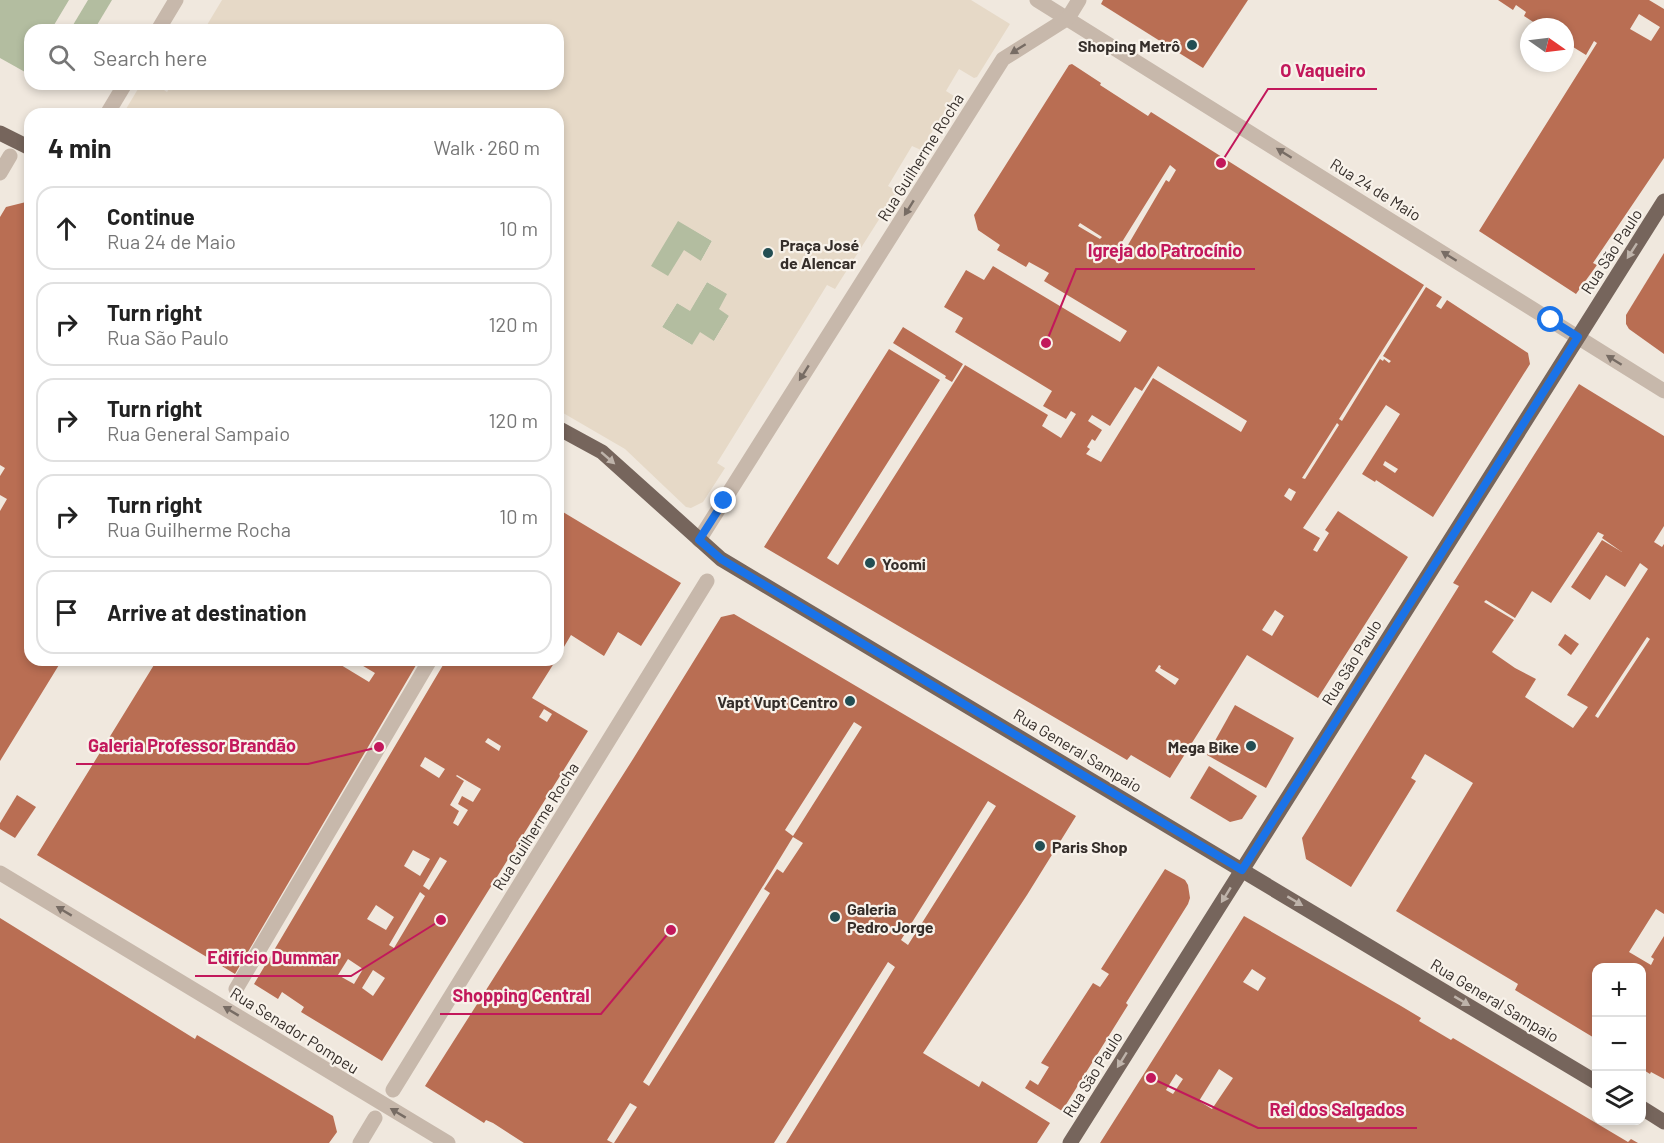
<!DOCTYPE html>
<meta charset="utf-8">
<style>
:root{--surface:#fff;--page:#f2f2f2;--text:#222;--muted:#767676;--line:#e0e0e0}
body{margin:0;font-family:Barlow,sans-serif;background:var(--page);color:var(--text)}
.controls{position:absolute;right:18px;bottom:18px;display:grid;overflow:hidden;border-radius:12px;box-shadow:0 3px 9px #0003}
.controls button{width:54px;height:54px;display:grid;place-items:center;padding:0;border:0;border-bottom:2px solid var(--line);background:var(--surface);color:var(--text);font:30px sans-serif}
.compass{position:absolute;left:1520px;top:18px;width:54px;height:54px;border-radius:50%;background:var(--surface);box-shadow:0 3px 9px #0003;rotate:104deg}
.stop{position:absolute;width:18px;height:18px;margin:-14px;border:4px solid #1a73e8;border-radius:50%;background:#fff}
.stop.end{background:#1a73e8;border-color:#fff;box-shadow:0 2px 6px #0008}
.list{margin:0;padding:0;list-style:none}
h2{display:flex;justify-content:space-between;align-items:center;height:78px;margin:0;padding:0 24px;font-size:26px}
h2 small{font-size:20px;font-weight:400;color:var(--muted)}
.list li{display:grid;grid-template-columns:39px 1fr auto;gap:18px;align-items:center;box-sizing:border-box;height:84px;margin:0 12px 12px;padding:0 12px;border:2px solid var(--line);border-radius:18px}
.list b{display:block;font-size:22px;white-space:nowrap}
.list p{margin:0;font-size:20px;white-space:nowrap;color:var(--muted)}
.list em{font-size:20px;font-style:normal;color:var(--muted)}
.icon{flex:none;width:33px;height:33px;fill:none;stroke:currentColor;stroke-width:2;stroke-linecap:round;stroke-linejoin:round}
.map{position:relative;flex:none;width:1664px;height:1143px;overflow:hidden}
.search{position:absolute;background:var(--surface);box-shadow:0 3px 9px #0003;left:24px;top:24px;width:540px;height:66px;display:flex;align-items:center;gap:15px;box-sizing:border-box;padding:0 21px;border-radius:18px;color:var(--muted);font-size:22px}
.panel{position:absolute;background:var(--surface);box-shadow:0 3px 9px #0003;left:24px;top:108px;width:540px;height:558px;border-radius:18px}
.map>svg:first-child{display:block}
.green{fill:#b3bda0}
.plaza{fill:#e6d9c7;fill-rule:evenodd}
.building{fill:#b96e53;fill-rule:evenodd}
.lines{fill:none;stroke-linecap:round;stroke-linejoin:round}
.minor{stroke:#c7b8ab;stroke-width:15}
.major{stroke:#76655c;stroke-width:15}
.oneway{fill:#776c64}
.oneway2{fill:#beb3aa}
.route{stroke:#1a73e8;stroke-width:8}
.poi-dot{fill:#234e53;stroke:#f8f2ea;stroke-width:2}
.labels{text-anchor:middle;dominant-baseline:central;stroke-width:4.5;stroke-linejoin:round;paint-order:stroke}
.poi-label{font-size:16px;font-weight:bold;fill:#352e2a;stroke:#f8f2ea;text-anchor:start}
.street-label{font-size:16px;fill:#352e2a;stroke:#f8f2ea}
.leader{fill:none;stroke:#c2185b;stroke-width:2}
.callout-dot{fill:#c2185b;stroke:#f8f2ea;stroke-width:2}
.callout-label{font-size:18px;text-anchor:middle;font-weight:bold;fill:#c2185b;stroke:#f8f2ea;stroke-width:4.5;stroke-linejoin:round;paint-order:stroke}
</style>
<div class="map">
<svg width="1664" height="1143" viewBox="0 0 1664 1143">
<rect width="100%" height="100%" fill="#f0e8de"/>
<g class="green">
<polygon points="0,0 69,0 51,30 30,30 30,64 25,72 0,58"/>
<polygon points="88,0 112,0 94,30 70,30"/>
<polygon points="678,220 712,241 701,261 668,277 650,266"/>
<polygon points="707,282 728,294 729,316 714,341 692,345 662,327 677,303 690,310"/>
</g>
<path class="plaza" d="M222,0H971L1010,24L977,77L974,78L959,69L946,91L954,96L921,150L912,146L888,186L897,191L835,289L827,285L717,463L725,468L703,502L691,508L686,507L625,449L558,410V114H123L141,84H155L167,92L172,84H558V30H204ZM678,221L712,241L701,261L684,250L668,276L651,266ZM707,282L727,294L719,309L729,316L714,341L700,332L692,345L662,327L677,303L690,311Z"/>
<g class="building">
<polygon points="1103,0 1248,0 1203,68 1101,4"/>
<path d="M1498,0H1649L1664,9V158L1593,263L1597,265L1576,294L1479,231L1597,43L1594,41L1586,55L1565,42V27H1541L1524,16L1526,12L1516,5L1513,10ZM1639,14L1660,27L1651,41L1630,29Z"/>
<path d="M1072,64L1101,83L1100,85L1148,116L1151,112L1424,285L1339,419L1342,421L1380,359L1383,361L1384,359L1389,363L1391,361L1383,356L1426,287L1442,297L1436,306L1441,309L1447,300L1528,353L1530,364L1433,517L1376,480L1375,482L1362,474L1400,414L1386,405L1303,528L1320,538L1313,550L1317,552L1329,533L1325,530L1338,511L1408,557L1318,698L1247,655L1170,778L1131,755L1127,760L764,547L889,349L940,380L827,558L838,565L965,365L1048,415L1042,426L1061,438L1076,414L1071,411L1066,419L1043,406L1052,391L955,332L963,318L944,307L966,270L984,280L993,266L1120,342L1127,331L1044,281L1049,273L1029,262L1026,267L997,250L1000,245L978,230L974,215L1069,65ZM1170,165L1176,170L1169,182L1166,180L1118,262L1112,258ZM1080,223L1102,237L1100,239L1078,226ZM1158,366L1247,421L1241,432L1153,378L1101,462L1086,454L1090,449L1087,447L1092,439L1095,441L1102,430L1088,421L1092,415L1110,426L1135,387L1142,391ZM1337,423L1339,425L1305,479L1302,478ZM1385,461L1398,469L1395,473L1383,465ZM1289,488L1296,492L1291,501L1284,496ZM1275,610L1284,616L1272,636L1262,630ZM1159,665L1161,666L1160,668L1179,679L1175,685L1155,671Z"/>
<polygon points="30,201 30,660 62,660 0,761 0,511 7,499 0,495 0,476 5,468 0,465 0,217 6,207"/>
<polygon points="1664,253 1664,354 1629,329 1626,324 1626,315"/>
<polygon points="903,327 963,364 952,382 945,378 946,376 893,343"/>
<path d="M1579,384L1664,436V526L1654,542L1662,547L1664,544V914L1656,909L1629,952L1651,965L1654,959L1651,957L1664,936V1079L1651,1072L1650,1074L1642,1069V968H1596V1039L1515,990L1518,984L1396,911L1473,783L1425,754L1411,778L1416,781L1351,887L1306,859L1302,838L1459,586L1453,583ZM1598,532L1604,535L1602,538L1622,552L1602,540L1571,587L1590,600L1606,575L1625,587L1640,563L1648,569L1567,695L1588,707L1573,728L1525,697L1536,679L1515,668L1492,652L1514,620L1484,602L1486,600L1515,618L1532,591L1551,603ZM1647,637L1650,639L1598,718L1595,716Z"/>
<polygon points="558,509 681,583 641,646 618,632 604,656 571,635 558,657"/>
<path d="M734,614L1076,816L1027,895L923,1053L979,1087L982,1081L1050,1123L1037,1143H786L895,967L888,962L774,1143H614L637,1107L630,1103L607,1140L613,1143H524L493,1123L486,1120L484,1123L425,1086L633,759L721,617ZM854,722L862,727L793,836L785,830ZM988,801L996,806L908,945L901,940ZM793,837L803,843L783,873L777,869L764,889L770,893L649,1086L643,1082Z"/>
<polygon points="1565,634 1579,644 1571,655 1558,645"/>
<polygon points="157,660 337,660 336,662 369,682 375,673 353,660 419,660 235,974 37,855"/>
<path d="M446,660H556L532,698L588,731L382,1061L301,1012L304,1007L282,992L278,999L254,984ZM544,709L552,714L547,722L539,717ZM488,738L501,746L499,751L485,742ZM425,757L445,769L439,778L420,766ZM457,775L481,789L473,802L462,796L458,804L468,810L458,826L453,823L459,811L450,805L464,781L456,776ZM413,850L430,859L420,876L404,866ZM440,857L447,861L429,890L423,886ZM420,892L425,896L394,948L389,945ZM376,905L394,917L386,930L367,919ZM348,959L363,969L354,984L338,975ZM373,970L385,978L373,996L362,988Z"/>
<polygon points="1235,705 1294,738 1266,788 1207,755"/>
<polygon points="1209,766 1257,796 1242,819 1230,822 1190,798"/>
<polygon points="17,795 36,807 15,838 0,829 0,823"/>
<polygon points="1165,869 1185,880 1188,885 1190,898 1188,904 1126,1003 1128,1005 1062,1111 1025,1088 1030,1080 1038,1085 1049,1067 1041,1063 1093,983 1100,987 1109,974 1101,969"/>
<path d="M1244,916L1401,1006L1421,1018L1419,1021L1451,1040L1453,1038L1628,1142L1631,1139L1638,1143H1100ZM1252,969L1266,978L1258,991L1243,982ZM1219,1069L1233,1078L1212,1109L1199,1101ZM1176,1074L1183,1079L1173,1094L1166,1090Z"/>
<polygon points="0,918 195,1039 197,1035 333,1116 337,1132 329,1143 0,1143"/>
</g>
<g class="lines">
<g class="minor">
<polyline points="1037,0 1664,391"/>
<polyline points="158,30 176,0"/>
<polyline points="107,114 125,84"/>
<polyline points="0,173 10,156"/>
<polyline points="699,540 1003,59 1068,18 1079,0"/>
<polyline points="0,873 448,1143"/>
<polyline points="236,989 430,660"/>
<polyline points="393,1090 707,581"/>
<polyline points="360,1143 375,1118"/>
</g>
<g class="major">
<polyline points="0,133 30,148"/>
<polyline points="558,428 602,452 721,559 1596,1082"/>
<polyline points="1642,1108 1664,1122"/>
<polyline points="1070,1143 1664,201"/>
</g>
</g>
<defs><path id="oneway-solid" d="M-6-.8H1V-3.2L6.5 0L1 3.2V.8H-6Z" transform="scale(1.5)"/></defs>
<g class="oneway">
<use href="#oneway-solid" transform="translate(1018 49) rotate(148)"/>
<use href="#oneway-solid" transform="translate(1284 153) rotate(-148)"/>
<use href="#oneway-solid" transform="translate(909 208) rotate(122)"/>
<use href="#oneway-solid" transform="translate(1449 256) rotate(-148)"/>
<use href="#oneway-solid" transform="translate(1614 360) rotate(-148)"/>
<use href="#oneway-solid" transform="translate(804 373) rotate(122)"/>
<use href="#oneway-solid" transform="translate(64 911) rotate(-149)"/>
<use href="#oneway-solid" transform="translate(231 1011) rotate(-149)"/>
<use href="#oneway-solid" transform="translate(398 1113) rotate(-149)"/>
</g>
<g class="oneway2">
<use href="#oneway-solid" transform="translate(1632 251) rotate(123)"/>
<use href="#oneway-solid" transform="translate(608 458) rotate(41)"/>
<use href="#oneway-solid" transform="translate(1226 895) rotate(122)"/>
<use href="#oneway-solid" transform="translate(1295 901) rotate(31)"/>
<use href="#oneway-solid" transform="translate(1462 1001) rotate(31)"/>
<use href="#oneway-solid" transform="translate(1122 1060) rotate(122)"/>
</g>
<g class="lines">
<polyline class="route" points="724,501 699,540 721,559 1242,870 1578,337 1551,320"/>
</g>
<g class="poi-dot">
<circle cx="1192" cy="45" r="6"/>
<circle cx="768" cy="253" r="6"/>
<circle cx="870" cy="563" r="6"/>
<circle cx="850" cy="701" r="6"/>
<circle cx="1251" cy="746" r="6"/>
<circle cx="1040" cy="846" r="6"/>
<circle cx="835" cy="917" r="6"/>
</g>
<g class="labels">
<g class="poi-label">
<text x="1180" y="45" text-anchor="end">Shoping Metrô</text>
<text x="780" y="244">Praça José<tspan x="780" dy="18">de Alencar</tspan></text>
<text x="882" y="563">Yoomi</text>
<text x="838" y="701" text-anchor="end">Vapt Vupt Centro</text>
<text x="1239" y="746" text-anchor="end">Mega Bike</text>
<text x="1052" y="846">Paris Shop</text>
<text x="847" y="908">Galeria<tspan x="847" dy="18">Pedro Jorge</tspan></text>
</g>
<g class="street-label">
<text transform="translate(920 157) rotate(-58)">Rua Guilherme Rocha</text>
<text transform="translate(1376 189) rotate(32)">Rua 24 de Maio</text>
<text transform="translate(1611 251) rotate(-57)">Rua São Paulo</text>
<text transform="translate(1351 662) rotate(-58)">Rua São Paulo</text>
<text transform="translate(1078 750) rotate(31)">Rua General Sampaio</text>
<text transform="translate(535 826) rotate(-58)">Rua Guilherme Rocha</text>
<text transform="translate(1495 1000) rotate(31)">Rua General Sampaio</text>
<text transform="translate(295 1030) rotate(32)">Rua Senador Pompeu</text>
<text transform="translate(1092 1074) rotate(-58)">Rua São Paulo</text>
</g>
</g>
<path class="leader" d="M1221 163L1268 89H1377M1046 343L1076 269H1255M379 747L308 764H76M441 920L351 976H195M671 930L601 1014H440M1151 1078L1258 1128H1417"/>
<g class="callout-dot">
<circle cx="1221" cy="163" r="6"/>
<circle cx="1046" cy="343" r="6"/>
<circle cx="379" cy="747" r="6"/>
<circle cx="441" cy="920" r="6"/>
<circle cx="671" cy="930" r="6"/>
<circle cx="1151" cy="1078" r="6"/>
</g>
<g class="callout-label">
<text x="1323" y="77">O Vaqueiro</text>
<text x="1165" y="257">Igreja do Patrocínio</text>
<text x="192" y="752">Galeria Professor Brandão</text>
<text x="273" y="964">Edifício Dummar</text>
<text x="521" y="1002">Shopping Central</text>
<text x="1337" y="1116">Rei dos Salgados</text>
</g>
</svg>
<div class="controls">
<button>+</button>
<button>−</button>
<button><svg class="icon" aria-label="layers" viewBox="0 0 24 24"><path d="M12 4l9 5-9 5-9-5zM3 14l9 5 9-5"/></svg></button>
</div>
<svg class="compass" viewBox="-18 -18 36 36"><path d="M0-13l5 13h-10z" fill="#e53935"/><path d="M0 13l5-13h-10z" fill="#767676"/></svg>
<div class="stop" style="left:1551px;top:320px"></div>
<div class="stop end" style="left:724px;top:501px"></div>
<div class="search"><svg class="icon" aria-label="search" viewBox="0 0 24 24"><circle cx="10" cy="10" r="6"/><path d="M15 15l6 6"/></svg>Search here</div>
<section class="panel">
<h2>4 min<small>Walk · 260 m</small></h2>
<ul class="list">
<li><svg class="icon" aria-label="ahead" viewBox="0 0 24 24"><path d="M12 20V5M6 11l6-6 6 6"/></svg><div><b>Continue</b><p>Rua 24 de Maio</p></div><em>10 m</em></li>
<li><svg class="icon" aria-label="right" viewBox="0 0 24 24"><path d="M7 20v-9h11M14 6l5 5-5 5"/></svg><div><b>Turn right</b><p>Rua São Paulo</p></div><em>120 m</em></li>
<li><svg class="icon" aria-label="right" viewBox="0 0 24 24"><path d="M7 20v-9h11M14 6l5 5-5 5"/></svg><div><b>Turn right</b><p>Rua General Sampaio</p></div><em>120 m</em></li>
<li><svg class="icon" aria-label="right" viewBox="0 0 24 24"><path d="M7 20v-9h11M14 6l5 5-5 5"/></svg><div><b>Turn right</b><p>Rua Guilherme Rocha</p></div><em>10 m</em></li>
<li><svg class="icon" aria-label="arrive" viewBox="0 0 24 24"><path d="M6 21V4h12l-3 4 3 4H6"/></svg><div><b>Arrive at destination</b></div></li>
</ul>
</section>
</div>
